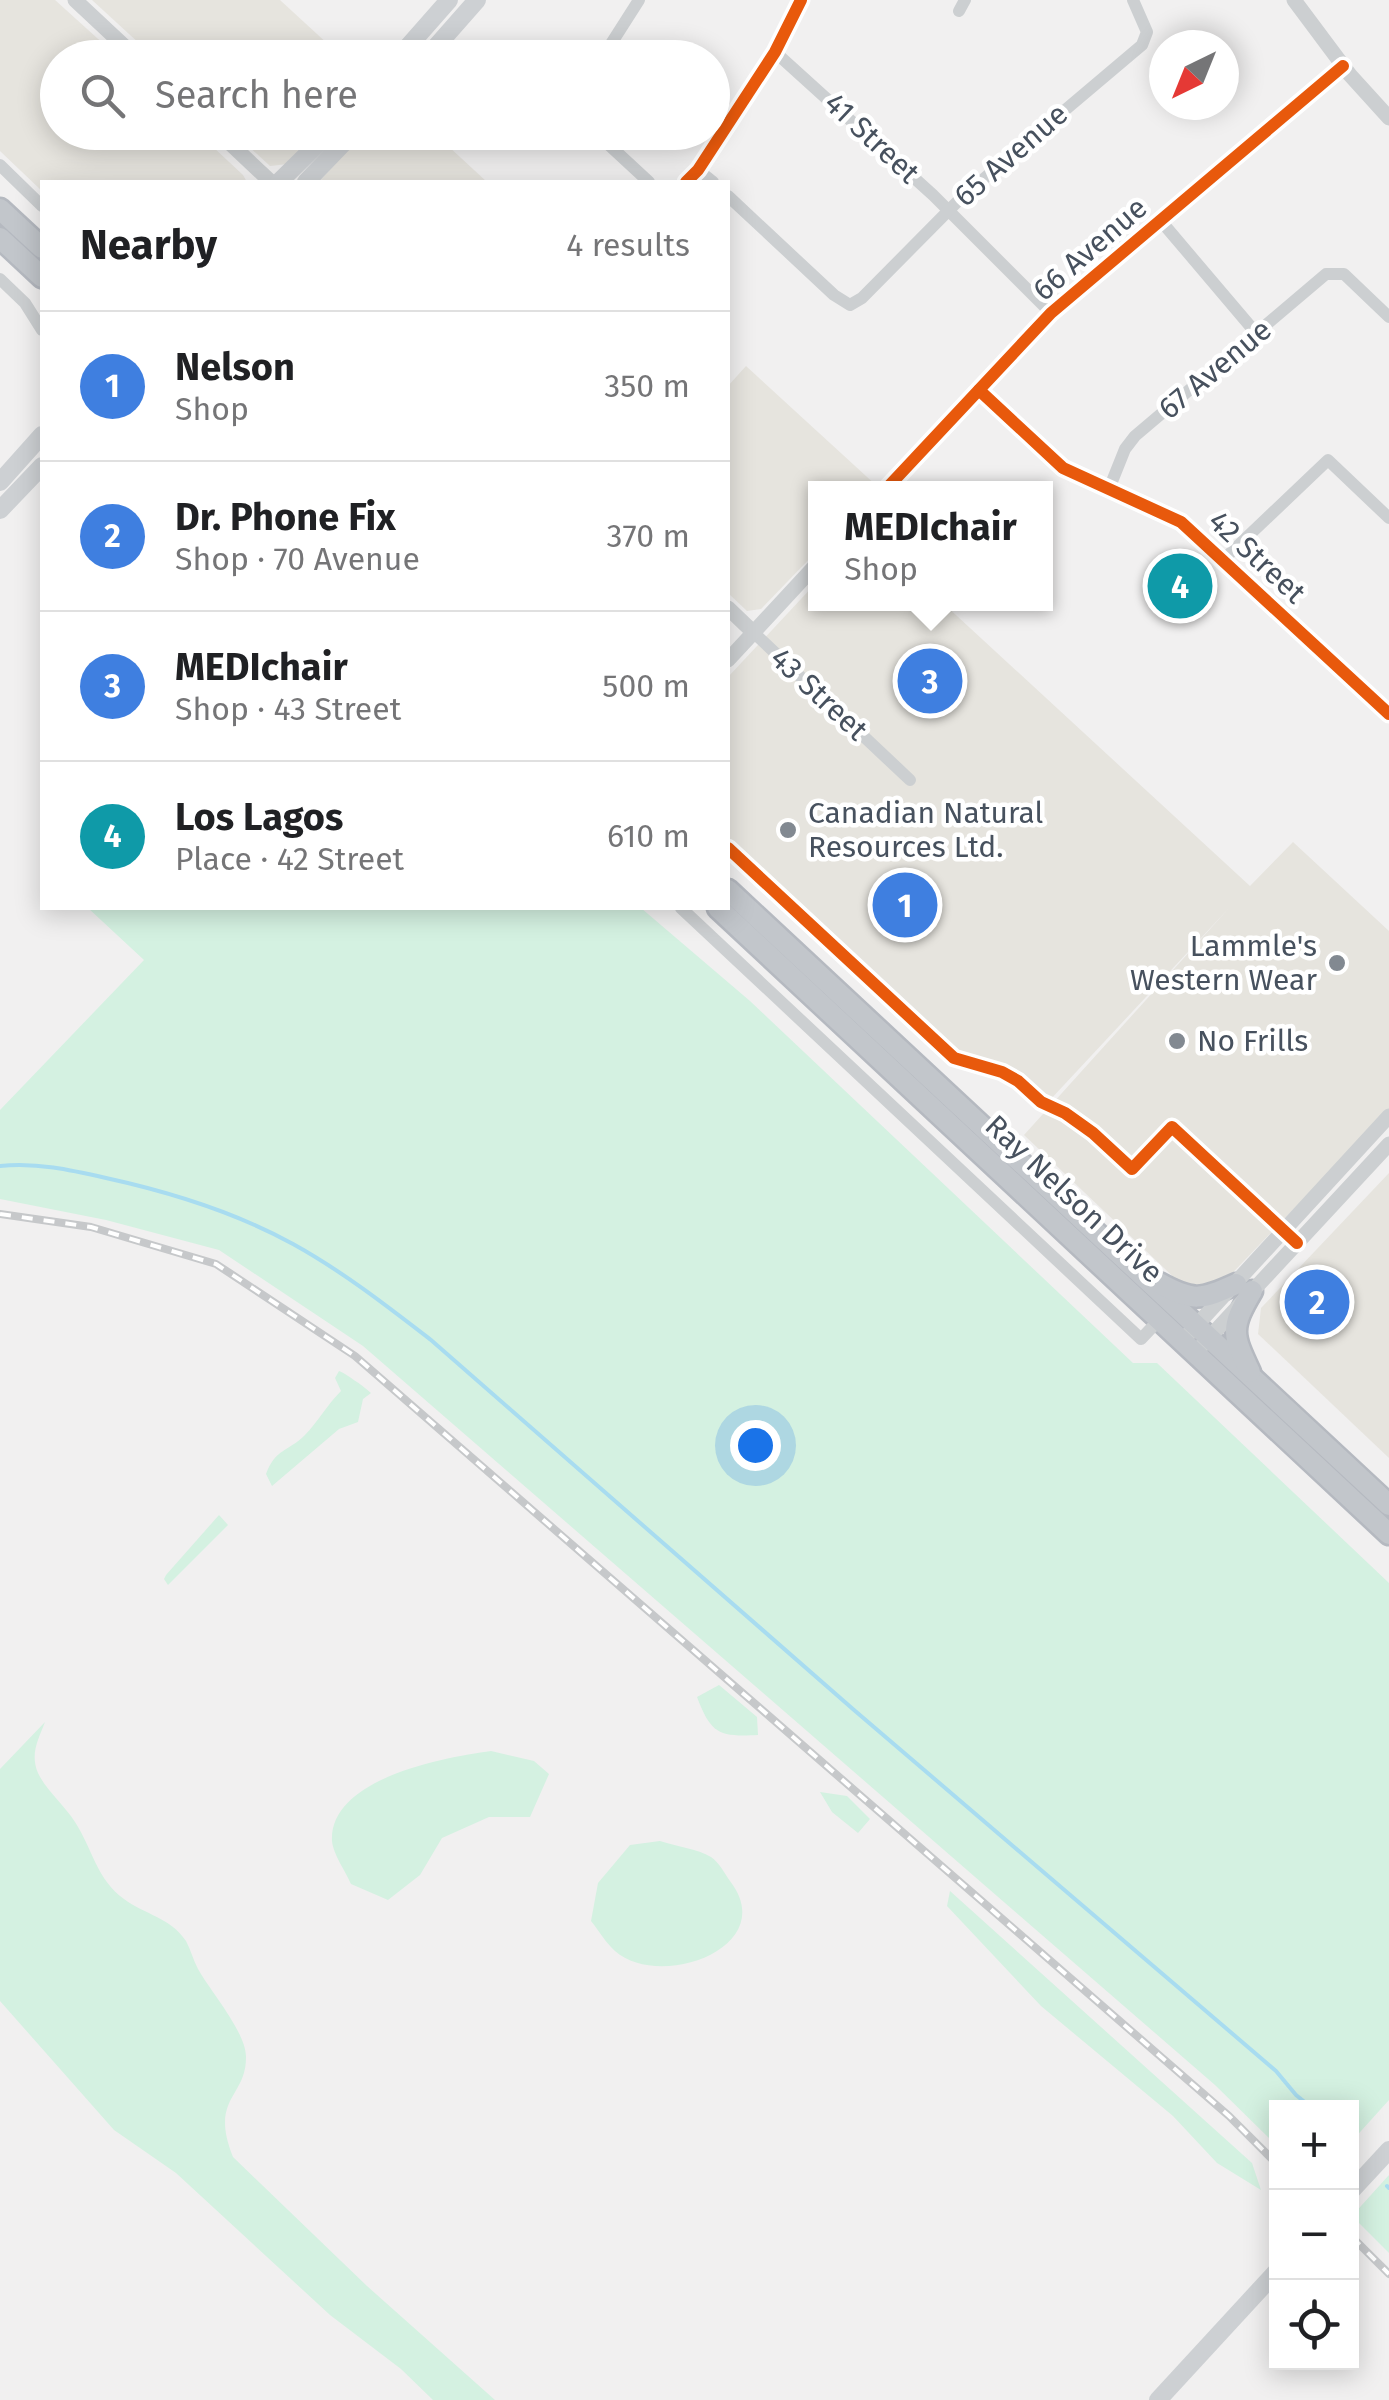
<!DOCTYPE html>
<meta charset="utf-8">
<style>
:root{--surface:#fff;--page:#f6f6f6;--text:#202124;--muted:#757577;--line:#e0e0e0;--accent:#2563eb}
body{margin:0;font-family:"Fira Sans",sans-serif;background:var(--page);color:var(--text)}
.controls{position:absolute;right:30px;bottom:30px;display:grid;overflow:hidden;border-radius:0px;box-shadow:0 5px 25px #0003}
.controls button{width:90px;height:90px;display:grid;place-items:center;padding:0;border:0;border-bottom:2px solid var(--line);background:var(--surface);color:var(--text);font:50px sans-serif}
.compass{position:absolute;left:1149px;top:30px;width:90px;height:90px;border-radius:50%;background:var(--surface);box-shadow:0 5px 25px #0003;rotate:223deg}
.you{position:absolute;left:755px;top:1445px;width:35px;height:35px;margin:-25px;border:8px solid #fff;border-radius:50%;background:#1a73e8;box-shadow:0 0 0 15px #1a73e833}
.badge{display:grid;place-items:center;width:65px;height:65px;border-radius:50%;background:var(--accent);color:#fff;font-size:32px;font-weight:700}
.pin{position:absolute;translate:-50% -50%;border:5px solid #fff;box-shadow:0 2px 10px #0006}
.popup{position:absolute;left:808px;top:481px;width:245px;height:130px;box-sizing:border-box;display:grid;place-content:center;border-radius:0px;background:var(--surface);filter:drop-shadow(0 2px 8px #0005);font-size:32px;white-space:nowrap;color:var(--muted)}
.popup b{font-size:38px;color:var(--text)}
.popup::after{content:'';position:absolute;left:50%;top:100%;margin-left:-20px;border:20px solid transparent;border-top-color:var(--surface)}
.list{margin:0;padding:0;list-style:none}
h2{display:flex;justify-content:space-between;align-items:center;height:130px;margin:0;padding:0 40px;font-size:42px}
h2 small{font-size:32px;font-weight:400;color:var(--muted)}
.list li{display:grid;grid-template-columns:65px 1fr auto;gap:30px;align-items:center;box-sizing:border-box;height:150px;padding:0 40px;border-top:2px solid var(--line)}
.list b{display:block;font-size:38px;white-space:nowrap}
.list p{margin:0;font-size:32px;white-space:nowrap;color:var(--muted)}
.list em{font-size:32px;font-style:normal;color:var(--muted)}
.icon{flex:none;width:55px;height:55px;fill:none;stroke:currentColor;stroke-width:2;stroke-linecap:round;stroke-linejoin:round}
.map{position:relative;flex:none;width:1389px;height:2400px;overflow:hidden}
.search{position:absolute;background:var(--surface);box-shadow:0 5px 25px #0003;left:40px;top:40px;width:690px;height:110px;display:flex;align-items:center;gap:25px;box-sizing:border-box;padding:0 35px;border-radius:55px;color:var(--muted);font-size:38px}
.panel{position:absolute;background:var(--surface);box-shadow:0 5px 25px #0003;left:40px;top:180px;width:690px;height:730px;border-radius:0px}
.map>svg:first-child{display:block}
.commercial{fill:#e6e4de}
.green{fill:#d4f1e1}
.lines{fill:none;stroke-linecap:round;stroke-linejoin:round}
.stream{stroke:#a8dcf0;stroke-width:4}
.trunk-casing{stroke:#b5b9c0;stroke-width:25}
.minor{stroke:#cccfd1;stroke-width:12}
.tertiary{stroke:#cccfd1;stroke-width:15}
.secondary{stroke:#cdd0d3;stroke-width:18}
.trunk{stroke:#c2c6cb;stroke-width:20}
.rail-casing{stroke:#c6c8ca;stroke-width:8}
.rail{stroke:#fff;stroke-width:4;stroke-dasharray:11;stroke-linecap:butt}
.cycleway-casing{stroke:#fff;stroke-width:19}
.cycleway{stroke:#e8590c;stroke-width:12}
.poi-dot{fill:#828991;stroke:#fff;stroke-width:4}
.labels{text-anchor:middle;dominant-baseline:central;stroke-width:9;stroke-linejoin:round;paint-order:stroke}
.street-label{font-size:30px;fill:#47515e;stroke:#fff}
.poi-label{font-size:30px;fill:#47515e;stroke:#fff;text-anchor:start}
</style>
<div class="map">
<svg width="1389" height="2400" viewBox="0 0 1389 2400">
<rect width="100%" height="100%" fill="#f1f0f0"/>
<g class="commercial">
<polygon points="0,0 55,0 118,57 58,58 58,132 198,133 243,175 247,182 42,182 42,191 0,151"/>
<polygon points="92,0 280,0 342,57 154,57"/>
<polygon points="364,132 434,133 487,182 319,182"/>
<polygon points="234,133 320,133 288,164 270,166"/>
<polygon points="746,366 878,487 815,488 815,553 761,609 747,611 728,593 728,386"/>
<polygon points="815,584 815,604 944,604 1250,886 1293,842 1389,931 1389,1109 1222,1284 1204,1290 1184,1287 1024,1135 1229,908 1050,1100 1012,1070 961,1054 728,838 728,677"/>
<polygon points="1389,1173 1389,1458 1258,1334 1261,1308"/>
</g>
<g class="green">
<polygon points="88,908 641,908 750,1001 1133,1363 1157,1363 1389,1583 1389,2100 1352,2141 1352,2108 1276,2108 1276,2145 1215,2085 363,1346 219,1250 106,1220 0,1199 0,1110 144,960"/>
<path d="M339,1371C345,1373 366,1388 371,1393L363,1399L358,1422L339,1429L272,1486L266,1474C276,1448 288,1452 305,1435C317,1423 327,1405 341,1391L335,1378Z"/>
<polygon points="219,1515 228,1525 168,1585 164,1579 166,1575"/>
<path d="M719,1685L757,1717L758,1735C719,1737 711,1734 697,1697Z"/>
<path d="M45,1722C38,1740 30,1754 38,1773C46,1790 65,1806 75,1822C92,1848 97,1880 124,1899C144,1914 171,1918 186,1941C191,1950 193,1960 198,1969C211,1992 245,2031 246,2056C247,2098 209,2097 233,2157L367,2286L495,2400H433L401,2369L330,2315L176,2173L114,2130L0,2001V1769Z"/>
<path d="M491,1751L534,1761L549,1774L530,1817H489L442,1838L420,1875L388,1900L351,1884C346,1872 333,1854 332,1841C329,1778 446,1757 491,1751Z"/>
<polygon points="820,1792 847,1796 870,1819 858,1833 832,1812"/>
<path d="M660,1841C675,1846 698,1849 711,1857C719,1862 725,1874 730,1881C781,1947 660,1991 615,1951C606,1943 599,1931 591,1921L598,1883L630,1845Z"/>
<polygon points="950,1891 1252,2163 1261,2190 1217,2163 1173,2116 1041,2006 947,1906"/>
<polygon points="1389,2175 1389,2253 1352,2216"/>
</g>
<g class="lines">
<g class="stream">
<path d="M0,1166C36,1162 71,1170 106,1178C170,1192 235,1212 293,1244C342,1271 387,1306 431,1340L854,1710L1276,2071L1296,2095L1312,2108"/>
<polyline points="1387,2186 1389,2188"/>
</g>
<defs>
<g id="trunk">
<polyline points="0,209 42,248"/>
<polyline points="0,238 42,277"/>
<polyline points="728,890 1389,1505"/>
<polyline points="718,908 1389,1534"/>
<path d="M1159,1283C1193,1302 1201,1300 1236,1284"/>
<path d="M1250,1372C1232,1334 1230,1328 1252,1291"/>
</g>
</defs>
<use href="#trunk" class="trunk-casing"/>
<g class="minor">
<polyline points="959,11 965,0"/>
<polyline points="775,52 933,195 1051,313"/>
<polyline points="602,58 639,0"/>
<polyline points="595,132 649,182"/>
<polyline points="0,165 42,206"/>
<polyline points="698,170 713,182"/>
<polyline points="686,182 698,170 775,52 801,0"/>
<polyline points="728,196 834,295 850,305 862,298 961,198 1142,45 1147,32 1133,0"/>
<polyline points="1161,221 1256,333"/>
<polyline points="0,279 25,303 42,330"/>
<polyline points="979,390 1063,468 1181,522 1389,714"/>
<polyline points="1109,489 1125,449 1135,436 1326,274 1344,274 1389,317"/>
<polyline points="1224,559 1328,460 1389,518"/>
<polyline points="753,632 910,780"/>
<polyline points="728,848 954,1058 1002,1072 1018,1081 1041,1102 1065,1113 1093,1133 1132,1169 1172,1127 1297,1243"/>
<polyline points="681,908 1141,1339 1159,1320"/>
</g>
<g class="tertiary">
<polyline points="75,0 137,58"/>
<polyline points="1294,0 1350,75 1389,118"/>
<polyline points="218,132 271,182"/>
<polyline points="887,488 1051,313 1343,66"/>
<polyline points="728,608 753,632"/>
<polyline points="728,660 815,566"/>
<polyline points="1182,1341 1389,1116"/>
<polyline points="1195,1353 1389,1144"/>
</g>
<g class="secondary">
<polyline points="398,58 449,0"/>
<polyline points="426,58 477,0"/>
<polyline points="279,182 330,132"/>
<polyline points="306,182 354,132"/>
<polyline points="0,482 42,435"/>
<polyline points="0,510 42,466"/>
<polyline points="1352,2190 1389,2150"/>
<polyline points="1158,2400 1276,2272"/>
</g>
<use href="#trunk" class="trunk"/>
<defs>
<g id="rail">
<polyline points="0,1214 91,1227 216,1264 355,1356 1229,2116 1276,2163"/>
<polyline points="1352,2237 1389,2274"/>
</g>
</defs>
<use href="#rail" class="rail-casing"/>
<use href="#rail" class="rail"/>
<defs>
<g id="cycleway">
<polyline points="686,182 698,170 775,52 801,0"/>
<polyline points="979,390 1063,468 1181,522 1389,714"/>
<polyline points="887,488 1051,313 1343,66"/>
<polyline points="728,848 954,1058 1002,1072 1018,1081 1041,1102 1065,1113 1093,1133 1132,1169 1172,1127 1297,1243"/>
</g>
</defs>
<use href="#cycleway" class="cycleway-casing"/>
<use href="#cycleway" class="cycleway"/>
</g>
<g class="poi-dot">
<circle cx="788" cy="830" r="10"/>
<circle cx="1337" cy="963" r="10"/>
<circle cx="1177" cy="1041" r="10"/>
</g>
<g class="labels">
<g class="street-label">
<text transform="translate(872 138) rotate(43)">41 Street</text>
<text transform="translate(1011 155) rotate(-41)">65 Avenue</text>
<text transform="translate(1090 249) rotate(-41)">66 Avenue</text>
<text transform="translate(1215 369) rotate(-40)">67 Avenue</text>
<text transform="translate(1257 557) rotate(43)">42 Street</text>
<text transform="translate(819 694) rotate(43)">43 Street</text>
<text transform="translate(1074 1199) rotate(43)">Ray Nelson Drive</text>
</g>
<g class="poi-label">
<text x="808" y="813">Canadian Natural<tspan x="808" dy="34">Resources Ltd.</tspan></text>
<text x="1317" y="946" text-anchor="end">Lammle's<tspan x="1317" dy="34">Western Wear</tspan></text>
<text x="1197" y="1041">No Frills</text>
</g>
</g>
</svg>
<div class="controls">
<button>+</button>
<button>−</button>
<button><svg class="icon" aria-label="locate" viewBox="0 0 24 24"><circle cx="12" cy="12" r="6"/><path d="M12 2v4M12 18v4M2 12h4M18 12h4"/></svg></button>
</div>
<svg class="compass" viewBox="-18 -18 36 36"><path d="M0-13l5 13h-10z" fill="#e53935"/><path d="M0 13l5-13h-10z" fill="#757577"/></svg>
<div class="you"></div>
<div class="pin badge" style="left:905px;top:905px;background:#3f7fe0">1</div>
<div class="pin badge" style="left:1317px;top:1302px;background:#3f7fe0">2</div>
<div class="pin badge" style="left:930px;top:681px;background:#3f7fe0">3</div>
<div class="popup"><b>MEDIchair</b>Shop</div>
<div class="pin badge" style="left:1180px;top:586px;background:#0f9aa8">4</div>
<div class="search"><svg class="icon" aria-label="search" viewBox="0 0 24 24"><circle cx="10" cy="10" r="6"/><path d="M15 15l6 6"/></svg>Search here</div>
<section class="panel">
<h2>Nearby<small>4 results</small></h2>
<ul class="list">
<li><span class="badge" style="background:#3f7fe0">1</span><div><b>Nelson</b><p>Shop</p></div><em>350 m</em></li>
<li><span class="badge" style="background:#3f7fe0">2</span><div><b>Dr. Phone Fix</b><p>Shop · 70 Avenue</p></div><em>370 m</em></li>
<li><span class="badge" style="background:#3f7fe0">3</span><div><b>MEDIchair</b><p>Shop · 43 Street</p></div><em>500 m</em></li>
<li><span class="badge" style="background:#0f9aa8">4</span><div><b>Los Lagos</b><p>Place · 42 Street</p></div><em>610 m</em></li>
</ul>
</section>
</div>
